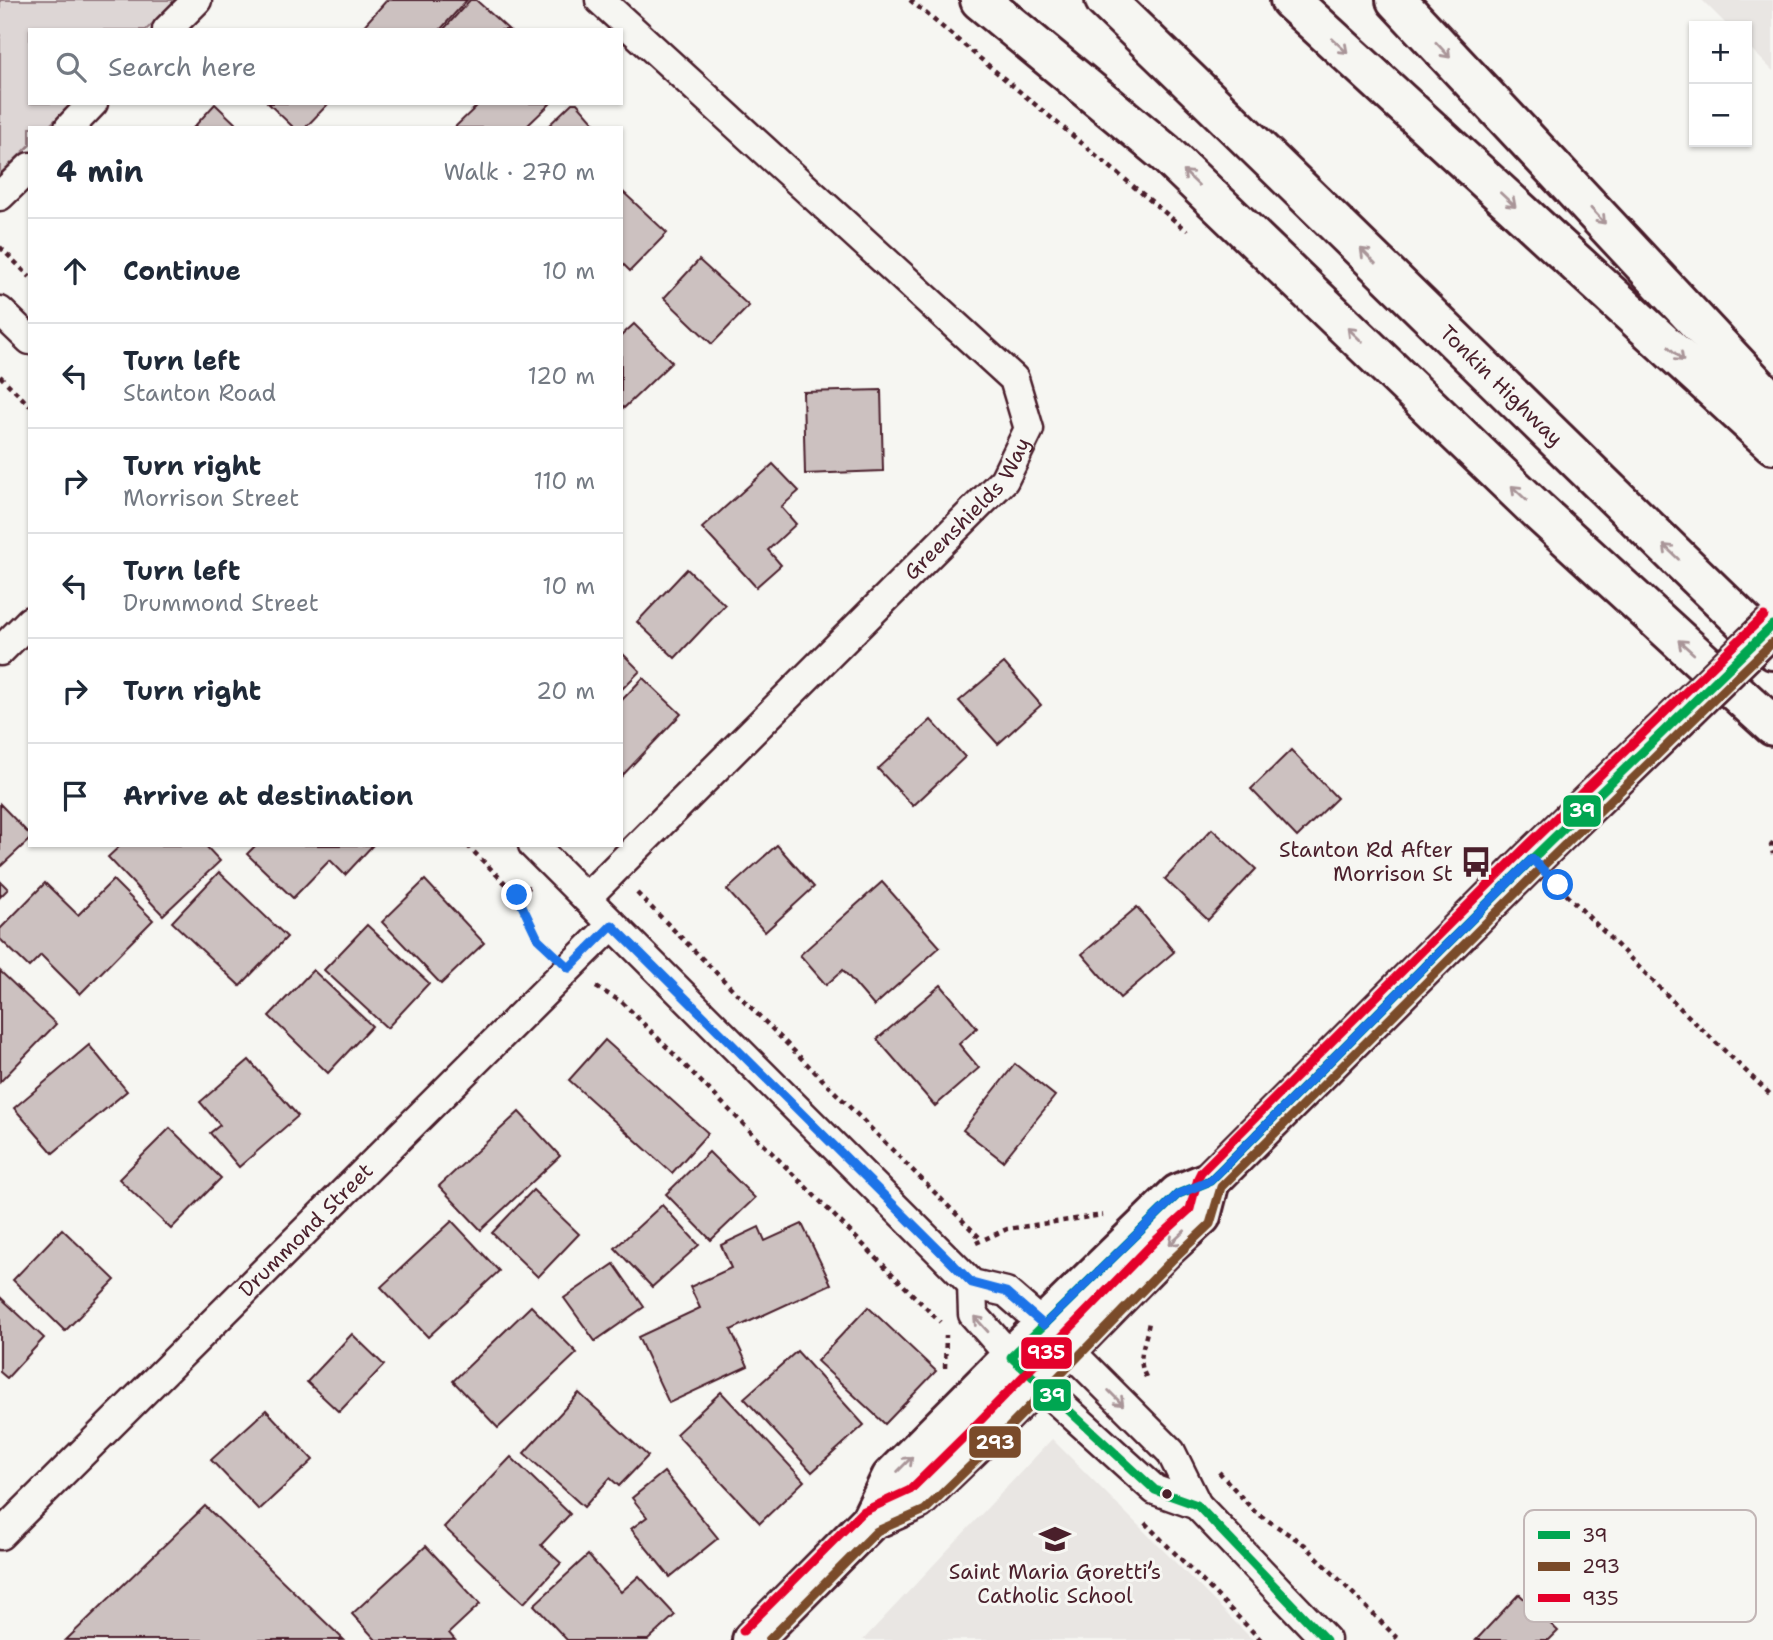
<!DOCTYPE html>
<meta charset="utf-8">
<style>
:root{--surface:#fff;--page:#f2f2f3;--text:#1f2937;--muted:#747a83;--line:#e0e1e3}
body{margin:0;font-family:"Shantell Sans",sans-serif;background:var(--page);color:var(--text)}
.controls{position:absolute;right:21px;top:21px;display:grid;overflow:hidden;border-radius:0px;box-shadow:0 2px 5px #0004}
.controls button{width:63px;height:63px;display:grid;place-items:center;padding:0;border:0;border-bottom:2px solid var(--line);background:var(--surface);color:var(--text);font:35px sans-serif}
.stop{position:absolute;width:21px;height:21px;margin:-16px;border:5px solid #1a73e8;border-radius:50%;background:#fff}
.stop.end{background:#1a73e8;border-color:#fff;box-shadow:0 2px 7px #0008}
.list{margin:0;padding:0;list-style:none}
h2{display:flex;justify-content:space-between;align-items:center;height:91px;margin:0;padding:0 28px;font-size:30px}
h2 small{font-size:23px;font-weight:400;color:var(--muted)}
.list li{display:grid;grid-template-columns:46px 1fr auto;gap:21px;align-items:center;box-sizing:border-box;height:105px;padding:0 28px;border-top:2px solid var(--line)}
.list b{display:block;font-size:26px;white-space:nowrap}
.list p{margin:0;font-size:23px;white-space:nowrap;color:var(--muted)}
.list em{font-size:23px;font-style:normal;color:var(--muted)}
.icon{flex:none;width:38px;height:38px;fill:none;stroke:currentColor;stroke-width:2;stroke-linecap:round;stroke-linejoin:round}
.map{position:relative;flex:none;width:1773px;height:1640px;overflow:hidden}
.search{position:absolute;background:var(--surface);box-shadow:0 2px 5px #0004;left:28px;top:28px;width:595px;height:77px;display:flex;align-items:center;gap:18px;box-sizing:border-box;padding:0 24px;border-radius:0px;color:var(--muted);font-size:26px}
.panel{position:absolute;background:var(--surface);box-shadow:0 2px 5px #0004;left:28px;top:126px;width:595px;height:721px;border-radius:0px}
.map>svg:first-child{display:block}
.built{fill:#e9e6e3}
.green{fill:#ddd6d5;stroke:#947a80;stroke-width:2}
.building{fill:#ccc1c0;stroke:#4a1f2b;stroke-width:2}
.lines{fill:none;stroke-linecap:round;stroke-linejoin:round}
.street-casing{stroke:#4a1f2b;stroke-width:33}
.secondary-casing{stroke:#4a1f2b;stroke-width:44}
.highway-casing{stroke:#4a1f2b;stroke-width:44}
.path{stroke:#4a1f2b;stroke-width:4.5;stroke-dasharray:5 5;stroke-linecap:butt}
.street{stroke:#f6f6f2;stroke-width:28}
.secondary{stroke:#f6f6f2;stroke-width:38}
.highway{stroke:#f6f6f2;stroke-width:38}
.secondary-bridge-casing{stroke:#4a1f2b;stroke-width:44;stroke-linecap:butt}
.secondary-bridge{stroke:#f6f6f2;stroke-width:38}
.bus-1-casing{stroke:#f6f6f2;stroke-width:14}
.bus-2-casing{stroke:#f6f6f2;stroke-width:14}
.bus-3-casing{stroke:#f6f6f2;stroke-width:14}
.bus-1{stroke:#00a651;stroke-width:9}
.bus-2{stroke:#7a4b2a;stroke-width:9}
.bus-3{stroke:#e4002b;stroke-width:9}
.oneway{stroke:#a99598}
.route{stroke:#1a73e8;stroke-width:9}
.bus-dot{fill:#4a1f2b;stroke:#f6f6f2;stroke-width:2.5}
.labels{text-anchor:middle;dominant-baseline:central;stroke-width:6;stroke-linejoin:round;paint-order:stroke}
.street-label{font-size:21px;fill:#4a1f2b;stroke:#f6f6f2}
.poi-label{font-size:21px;fill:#4a1f2b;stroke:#f6f6f2;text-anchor:end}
.key{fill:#f6f6f2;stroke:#c2b6b6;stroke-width:2}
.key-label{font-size:19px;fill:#4a1f2b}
.line-badge{stroke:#f6f6f2;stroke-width:2.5}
.badge-label{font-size:19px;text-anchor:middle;font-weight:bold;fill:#fff}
</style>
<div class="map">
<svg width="1773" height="1640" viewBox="0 0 1773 1640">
<rect width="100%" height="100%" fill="#f6f6f2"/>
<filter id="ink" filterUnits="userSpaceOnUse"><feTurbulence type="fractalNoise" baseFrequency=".0143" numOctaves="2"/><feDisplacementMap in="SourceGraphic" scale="14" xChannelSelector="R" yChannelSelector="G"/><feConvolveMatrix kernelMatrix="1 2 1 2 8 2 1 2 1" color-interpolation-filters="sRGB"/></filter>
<g filter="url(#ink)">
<g class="built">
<polygon points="1702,0 1773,0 1773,71 1747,45 1747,26 1728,26"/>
<polygon points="1052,1439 1253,1640 863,1640"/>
</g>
<polygon class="green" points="0,0 176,0 146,30 30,30 30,103 72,103 47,128 30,128 30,145 0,174"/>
<g class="building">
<polygon points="387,0 467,0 440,30 360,30"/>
<polygon points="470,0 476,0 509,30 443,30"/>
<polygon points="268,103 329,103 305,128 294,128"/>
<polygon points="480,103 551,103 525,128 454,128"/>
<polygon points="572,103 577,103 599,128 546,128"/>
<polygon points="215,104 240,128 193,128"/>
<polygon points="621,190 667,233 630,271 621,262"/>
<polygon points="699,260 749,306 712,344 664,298"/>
<polygon points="634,324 672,362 624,408 621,405 621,336"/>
<polygon points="881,390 883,471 805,474 803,392"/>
<polygon points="773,464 799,491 781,507 796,524 768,550 781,565 756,587 702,528"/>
<polygon points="687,569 725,605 675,658 637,622"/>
<polygon points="621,652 640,671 621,690"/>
<polygon points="1004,663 1041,705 998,744 959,701"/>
<polygon points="643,678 681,714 621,777 621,701"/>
<polygon points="931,720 965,757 913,806 878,769"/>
<polygon points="1291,750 1337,798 1297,837 1251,789"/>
<polygon points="0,804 30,835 30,839 0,867"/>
<polygon points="1212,829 1256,869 1208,920 1165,879"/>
<polygon points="121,845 205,845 220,861 163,915 108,857"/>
<polygon points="256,845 373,845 345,875 330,860 293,898 247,854"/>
<polygon points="777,845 814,887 765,932 727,890"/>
<polygon points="219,872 287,937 240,986 172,922"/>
<polygon points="113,880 153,920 80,994 41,955 29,967 0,939 0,929 45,883 78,915"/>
<polygon points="425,880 484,943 441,984 382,922"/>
<polygon points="0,881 8,889 0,897"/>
<polygon points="882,882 940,947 874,1006 843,970 826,985 800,955"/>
<polygon points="1137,907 1174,952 1120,998 1082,954"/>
<polygon points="367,925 429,983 387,1028 324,970"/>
<polygon points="313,970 372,1026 328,1073 269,1016"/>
<polygon points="0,971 56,1024 0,1082"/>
<polygon points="941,985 977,1028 959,1044 979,1068 935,1106 877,1039"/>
<polygon points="605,1040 708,1133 672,1173 569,1080"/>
<polygon points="89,1045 127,1091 53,1153 14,1108"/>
<polygon points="249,1060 298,1116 239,1167 210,1133 220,1125 200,1102"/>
<polygon points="1015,1064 1055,1096 1003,1161 963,1130"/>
<polygon points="519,1112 560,1156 481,1230 439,1186"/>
<polygon points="170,1128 221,1178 171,1229 119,1179"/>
<polygon points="709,1152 755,1198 711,1240 666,1194"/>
<polygon points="533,1190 579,1234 538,1277 492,1233"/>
<polygon points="662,1205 699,1245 652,1287 615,1248"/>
<polygon points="452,1221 499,1271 428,1337 381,1287"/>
<polygon points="802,1224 831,1284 731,1330 748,1366 669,1403 638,1337 700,1308 690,1287 731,1268 721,1245 759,1227 765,1241"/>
<polygon points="62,1229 115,1280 65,1331 13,1280"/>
<polygon points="614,1264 644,1307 595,1341 564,1298"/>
<polygon points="0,1297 44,1338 7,1378 0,1372"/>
<polygon points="531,1306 577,1353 498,1428 453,1381"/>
<polygon points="868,1307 936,1371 885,1424 817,1361"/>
<polygon points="352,1334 384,1365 339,1412 307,1382"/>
<polygon points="797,1351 864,1425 812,1472 744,1398"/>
<polygon points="721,1392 804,1481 760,1523 676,1434"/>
<polygon points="579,1393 648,1456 619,1486 610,1478 584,1507 524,1453"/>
<polygon points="266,1410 313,1460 259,1510 211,1460"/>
<polygon points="511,1457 570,1514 541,1545 561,1563 524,1603 444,1527"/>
<polygon points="664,1472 718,1538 670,1577 631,1529 647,1517 632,1498"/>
<polygon points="205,1506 344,1640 66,1640"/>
<polygon points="426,1546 480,1604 449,1633 455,1640 376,1640 352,1614"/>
<polygon points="588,1555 621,1592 639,1576 675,1615 648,1640 567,1640 534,1605"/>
<polygon points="1519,1594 1558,1631 1549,1640 1476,1640"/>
</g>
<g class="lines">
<defs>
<g id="street">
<polyline points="167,30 197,0"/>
<polyline points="69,128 93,103"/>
<polyline points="0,196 30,167"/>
<polyline points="0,311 30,340"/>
<polyline points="0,651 30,621"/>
<polyline points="533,845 972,1284 1006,1292 1044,1325 1171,1452 1197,1505 1326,1640"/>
<path id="s1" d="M586,898L1004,480L1029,429L1014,379L600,0"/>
<polyline points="972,1284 973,1314 1011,1357 1046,1391 1155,1490 1197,1505"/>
<path id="s2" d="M0,1535L612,925"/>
</g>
<g id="secondary">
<polyline points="870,1521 917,1500 982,1437 1163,1251 1201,1216 1210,1181"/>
<polyline points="752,1640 870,1521 891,1478 1011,1357 1178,1194 1210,1181 1532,859 1660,735"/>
</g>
<g id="highway">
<polyline points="980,0 1165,153 1538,511 1773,726"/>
<path id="s3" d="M1105,0C1329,215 1549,434 1773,650"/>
<polyline points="1290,0 1773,444"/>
<polyline points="1396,0 1773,403"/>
</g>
</defs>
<use href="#street" class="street-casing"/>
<use href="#secondary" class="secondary-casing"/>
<use href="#highway" class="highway-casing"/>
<g class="path">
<polyline points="910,0 1187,231"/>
<polyline points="0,247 30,277"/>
<polyline points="0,376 30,406"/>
<polyline points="1773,842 1771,846 1773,854"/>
<polyline points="467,845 517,895"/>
<polyline points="530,887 517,895 538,939 546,946"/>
<polyline points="1559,887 1683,1011 1773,1097"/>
<polyline points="637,893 982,1240"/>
<polyline points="596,987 622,1002 940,1322"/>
<polyline points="976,1243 1007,1229 1103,1215"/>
<polyline points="945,1368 946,1335"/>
<path d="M1146,1377C1135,1357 1147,1341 1149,1321"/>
<polyline points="1219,1472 1255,1512 1305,1545 1399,1640"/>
<polyline points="1145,1523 1261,1640"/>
</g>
<use href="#street" class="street"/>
<use href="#secondary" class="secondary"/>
<use href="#highway" class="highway"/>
<defs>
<polyline id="secondary-bridge" points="1660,735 1773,625"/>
</defs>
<use href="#secondary-bridge" class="secondary-bridge-casing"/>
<use href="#secondary-bridge" class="secondary-bridge"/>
<defs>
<polyline id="bus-1" points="1326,1640 1197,1505 1155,1490 1011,1357 1178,1194 1210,1181 1532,859 1773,625"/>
<polyline id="bus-2" points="769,1640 877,1531 925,1510 991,1446 1172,1260 1210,1224 1221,1187 1541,868 1773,642"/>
<polyline id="bus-3" points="743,1631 862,1512 910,1490 973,1428 1154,1242 1190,1209 1198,1178 1201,1172 1523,850 1764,616"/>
</defs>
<use href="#bus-1" class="bus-1-casing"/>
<use href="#bus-2" class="bus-2-casing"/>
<use href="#bus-3" class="bus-3-casing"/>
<use href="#bus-1" class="bus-1"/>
<use href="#bus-2" class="bus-2"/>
<use href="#bus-3" class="bus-3"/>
</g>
<defs><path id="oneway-shaft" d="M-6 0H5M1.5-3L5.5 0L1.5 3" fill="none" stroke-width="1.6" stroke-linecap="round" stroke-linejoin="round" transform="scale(1.75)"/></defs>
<g class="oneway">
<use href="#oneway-shaft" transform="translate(1340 46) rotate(43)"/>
<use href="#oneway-shaft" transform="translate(1443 50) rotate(47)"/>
<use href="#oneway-shaft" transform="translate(1191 178) rotate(-136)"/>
<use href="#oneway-shaft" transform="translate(1508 200) rotate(43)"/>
<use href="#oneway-shaft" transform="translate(1598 216) rotate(47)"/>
<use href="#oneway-shaft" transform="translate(1368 256) rotate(-135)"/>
<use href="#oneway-shaft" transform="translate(1355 335) rotate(-136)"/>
<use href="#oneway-shaft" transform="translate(1676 354) rotate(43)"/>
<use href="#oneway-shaft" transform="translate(1519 493) rotate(-136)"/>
<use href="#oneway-shaft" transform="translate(1671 552) rotate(-136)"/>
<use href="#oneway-shaft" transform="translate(1686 647) rotate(-138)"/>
<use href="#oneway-shaft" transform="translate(1177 1238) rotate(137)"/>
<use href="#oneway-shaft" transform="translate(981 1324) rotate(-132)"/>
<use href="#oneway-shaft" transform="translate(1116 1398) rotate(45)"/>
<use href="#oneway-shaft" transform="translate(905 1464) rotate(-45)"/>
</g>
</g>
<g class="lines" filter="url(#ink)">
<polyline class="route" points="517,895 538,939 569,968 612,925 972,1283 1006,1292 1044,1325 1178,1194 1210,1181 1532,859 1558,885"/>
</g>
<defs>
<symbol id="bus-bare" viewBox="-9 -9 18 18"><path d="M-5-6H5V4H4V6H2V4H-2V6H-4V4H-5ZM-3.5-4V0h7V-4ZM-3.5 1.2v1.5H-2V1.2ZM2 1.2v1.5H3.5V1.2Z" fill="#4a1f2b" stroke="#f6f6f2" stroke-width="2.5" paint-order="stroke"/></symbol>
<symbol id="school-bare" viewBox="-9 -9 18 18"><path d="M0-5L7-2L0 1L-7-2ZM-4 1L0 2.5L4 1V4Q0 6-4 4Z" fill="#4a1f2b" stroke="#f6f6f2" stroke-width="2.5" paint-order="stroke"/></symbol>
</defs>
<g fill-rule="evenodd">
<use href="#bus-bare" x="1454" y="840" width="44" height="44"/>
<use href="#school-bare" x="1033" y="1517" width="44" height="44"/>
</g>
<circle class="bus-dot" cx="1167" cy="1494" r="6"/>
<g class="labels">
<g class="street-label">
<text stroke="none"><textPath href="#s3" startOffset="553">Tonkin Highway</textPath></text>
<text stroke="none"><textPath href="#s1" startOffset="546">Greenshields Way</textPath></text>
<text stroke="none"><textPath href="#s2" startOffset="432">Drummond Street</textPath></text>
</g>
<g class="poi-label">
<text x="1453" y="850">Stanton Rd After<tspan x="1453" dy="24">Morrison St</tspan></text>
<text x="1055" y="1572" text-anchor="middle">Saint Maria Goretti’s<tspan x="1055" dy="24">Catholic School</tspan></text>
</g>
</g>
<rect x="1524" y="1510" width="232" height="112" rx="10" class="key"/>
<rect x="1538" y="1531" width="32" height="8" fill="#00a651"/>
<rect x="1538" y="1562" width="32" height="9" fill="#7a4b2a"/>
<rect x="1538" y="1594" width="32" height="8" fill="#e4002b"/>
<g class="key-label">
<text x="1582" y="1542">39</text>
<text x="1582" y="1573">293</text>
<text x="1582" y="1605">935</text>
</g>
<g class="line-badge">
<rect x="1562" y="794" width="40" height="34" rx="7" fill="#00a651"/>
<rect x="1020" y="1336" width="53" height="34" rx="7" fill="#e4002b"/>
<rect x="1032" y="1378" width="40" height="34" rx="7" fill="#00a651"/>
<rect x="968" y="1425" width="54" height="34" rx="7" fill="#7a4b2a"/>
</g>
<g class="badge-label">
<text x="1582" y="817">39</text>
<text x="1046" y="1359">935</text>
<text x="1052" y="1402">39</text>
<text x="995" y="1449">293</text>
</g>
</svg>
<div class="controls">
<button>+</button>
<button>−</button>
</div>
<div class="stop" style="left:1558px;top:885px"></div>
<div class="stop end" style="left:517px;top:895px"></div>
<div class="search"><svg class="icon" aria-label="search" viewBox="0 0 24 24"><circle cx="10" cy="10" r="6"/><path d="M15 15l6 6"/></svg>Search here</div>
<section class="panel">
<h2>4 min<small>Walk · 270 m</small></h2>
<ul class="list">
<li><svg class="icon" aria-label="ahead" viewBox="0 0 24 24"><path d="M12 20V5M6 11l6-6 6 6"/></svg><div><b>Continue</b></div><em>10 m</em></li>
<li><svg class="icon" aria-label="left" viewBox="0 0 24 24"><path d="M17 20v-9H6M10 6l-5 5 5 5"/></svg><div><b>Turn left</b><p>Stanton Road</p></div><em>120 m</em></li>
<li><svg class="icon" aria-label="right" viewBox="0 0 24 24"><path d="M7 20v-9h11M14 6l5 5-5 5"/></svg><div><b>Turn right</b><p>Morrison Street</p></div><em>110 m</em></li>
<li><svg class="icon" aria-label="left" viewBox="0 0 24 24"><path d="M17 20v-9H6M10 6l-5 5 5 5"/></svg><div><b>Turn left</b><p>Drummond Street</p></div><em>10 m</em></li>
<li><svg class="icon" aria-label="right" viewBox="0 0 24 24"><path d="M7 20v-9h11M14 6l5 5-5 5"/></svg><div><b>Turn right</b></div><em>20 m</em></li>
<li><svg class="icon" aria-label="arrive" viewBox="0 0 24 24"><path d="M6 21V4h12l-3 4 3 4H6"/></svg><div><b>Arrive at destination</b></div></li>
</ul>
</section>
</div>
